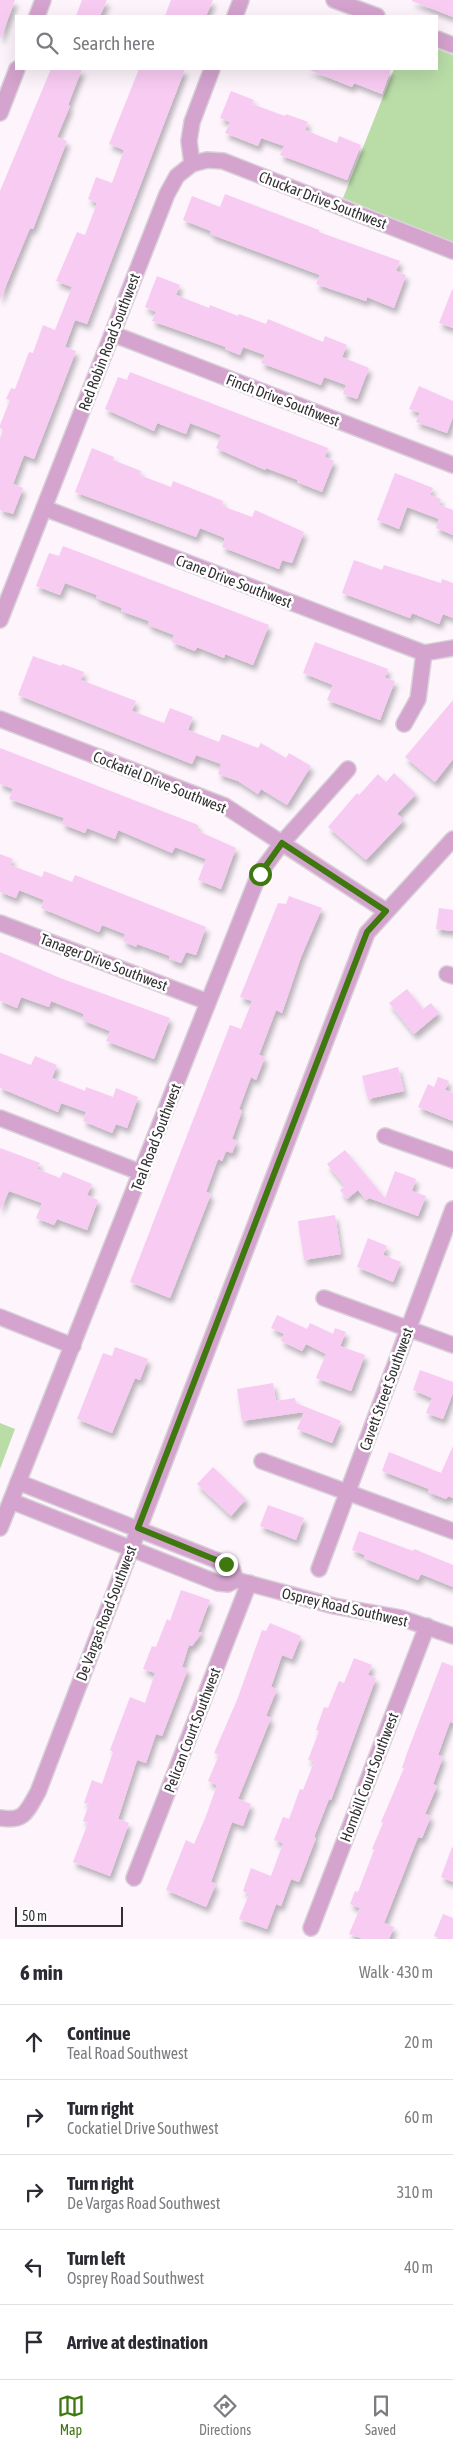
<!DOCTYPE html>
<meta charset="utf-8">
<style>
:root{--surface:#fff;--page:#f2f2f3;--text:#2b2b33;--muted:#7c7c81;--line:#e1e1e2;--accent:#3e780f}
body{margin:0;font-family:"Asap Condensed",sans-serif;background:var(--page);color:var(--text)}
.scale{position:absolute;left:15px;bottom:12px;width:108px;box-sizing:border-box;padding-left:5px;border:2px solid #322f32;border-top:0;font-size:14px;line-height:18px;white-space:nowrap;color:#322f32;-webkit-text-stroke:4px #fff;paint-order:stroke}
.stop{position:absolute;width:15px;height:15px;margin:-11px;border:4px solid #3e780f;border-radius:50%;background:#fff}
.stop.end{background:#3e780f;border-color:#fff;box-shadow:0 1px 5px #0008}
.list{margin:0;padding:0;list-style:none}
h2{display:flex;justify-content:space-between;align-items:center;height:65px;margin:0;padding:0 20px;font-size:21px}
h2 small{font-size:16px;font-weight:400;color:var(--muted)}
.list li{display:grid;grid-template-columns:32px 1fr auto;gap:15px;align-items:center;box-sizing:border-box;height:75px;padding:0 20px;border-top:1px solid var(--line)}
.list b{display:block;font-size:19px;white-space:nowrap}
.list p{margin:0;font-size:16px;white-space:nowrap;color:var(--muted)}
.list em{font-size:16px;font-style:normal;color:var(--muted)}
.icon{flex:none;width:28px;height:28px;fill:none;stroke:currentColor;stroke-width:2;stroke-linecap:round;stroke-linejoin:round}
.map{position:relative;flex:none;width:453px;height:1939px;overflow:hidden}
.search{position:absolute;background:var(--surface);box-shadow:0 5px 20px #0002;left:15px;right:15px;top:15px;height:55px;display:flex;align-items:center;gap:12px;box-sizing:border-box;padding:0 18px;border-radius:0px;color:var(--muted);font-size:19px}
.sheet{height:440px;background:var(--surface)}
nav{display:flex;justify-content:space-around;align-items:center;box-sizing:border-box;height:70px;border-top:1px solid var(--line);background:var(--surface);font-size:14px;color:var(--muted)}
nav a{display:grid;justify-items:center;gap:2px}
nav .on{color:var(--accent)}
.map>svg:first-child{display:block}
.green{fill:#badda8}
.building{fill:#f8cbf3;filter:url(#shadow)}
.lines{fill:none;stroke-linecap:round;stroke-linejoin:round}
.minor-casing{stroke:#d8d1d8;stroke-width:18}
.tertiary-casing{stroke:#d8d1d8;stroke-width:18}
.minor{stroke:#d4a3ce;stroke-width:15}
.tertiary{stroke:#d4a3ce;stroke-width:15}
.route{stroke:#3e780f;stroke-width:6}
.labels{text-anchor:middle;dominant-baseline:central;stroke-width:5;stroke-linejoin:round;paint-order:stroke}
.street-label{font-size:15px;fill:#322f32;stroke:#fff}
</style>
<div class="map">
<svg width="453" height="1939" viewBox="0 0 453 1939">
<defs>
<filter id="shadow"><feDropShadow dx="3" dy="5.5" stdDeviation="2.5" flood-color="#0004"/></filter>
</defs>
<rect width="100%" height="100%" fill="#fdf4fc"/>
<g class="green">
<polygon points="437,49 453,55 453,242 343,198 394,69 437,69"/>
<polygon points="0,1423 15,1429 0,1469"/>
</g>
<g class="building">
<polygon points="0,0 15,0 1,38 0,37"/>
<polygon points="82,0 107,0 100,16 76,16"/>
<polygon points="171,0 213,0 206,16 165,16"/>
<polygon points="412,0 453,0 453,17 412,1"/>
<polygon points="51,69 82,69 68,105 70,106 57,137 67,141 33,229 30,228 0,300 0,191"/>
<polygon points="139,69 185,69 87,324 75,320 65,347 76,351 34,459 24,455 13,484 23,488 13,514 0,510 0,438 3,430 0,428 0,425 10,400 6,399 11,388 15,389 29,352 33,353 43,325 55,330 72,287 56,281 77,232 85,235 97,203 88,199 96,177 112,183 124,150 109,144"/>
<polygon points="307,69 391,69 382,94 354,83 352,87"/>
<polygon points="231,91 254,100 252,104 285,116 286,114 308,122 305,130 337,143 339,136 361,145 347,180 280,155 284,146 261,138 258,146 225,133 230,122 220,118"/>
<polygon points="225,194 319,230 319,232 400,261 396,271 406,275 394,308 367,297 366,301 316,284 320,275 210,234 211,231 183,220 192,196 220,207"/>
<polygon points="157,276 180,285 176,295 209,308 210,305 238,316 239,314 266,324 268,319 323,342 325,336 347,345 342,357 369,368 357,399 343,394 346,385 324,377 321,385 261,363 265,355 243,347 240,355 225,349 226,347 152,321 156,312 145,307"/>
<polygon points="452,290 453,290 453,328 439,323"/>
<polygon points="130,372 328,448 325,457 334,461 322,492 297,482 298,480 266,468 265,470 216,448 221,435 190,423 186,434 157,423 154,431 105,409 118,377 127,380"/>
<polygon points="419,386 453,401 453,417 447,433 416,422 420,413 409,409"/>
<polygon points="92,448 114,457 113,460 141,471 139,475 171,487 173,481 223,501 222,506 252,517 255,510 304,532 292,563 282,560 279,569 222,547 225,538 200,528 196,537 75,492"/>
<polygon points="395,473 433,488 430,495 441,499 439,505 453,510 453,535 436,528 439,519 407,507 399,529 377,520"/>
<polygon points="63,546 269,625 253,665 225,654 224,658 197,647 195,651 172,642 174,635 148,625 149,621 121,611 122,608 96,598 97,595 65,583 60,595 36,586 49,553 59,556"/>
<polygon points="354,560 382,570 384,565 441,583 442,579 453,583 453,618 443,614 439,624 412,613 410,618 342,593"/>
<polygon points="315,642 388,669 385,678 395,681 380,720 327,700 333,685 303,673"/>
<polygon points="33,656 61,666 62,664 84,672 81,680 136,701 132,711 164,723 170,708 193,717 188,730 219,742 222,734 258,748 261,743 286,758 289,753 311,766 287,805 261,789 258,794 238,781 218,774 221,764 196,755 192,764 18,695"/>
<polygon points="453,700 453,759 435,782 405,757"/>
<polygon points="0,748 198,825 198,831 236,848 221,889 198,880 206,859 175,847 172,853 118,830 115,839 87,828 85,833 62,824 64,818 9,799 13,789 0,784"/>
<polygon points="394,773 416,794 397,814 404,820 366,860 328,827 357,793 359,795 378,774 386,782"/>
<polygon points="0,854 13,859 10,865 42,877 44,871 72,882 75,875 206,927 196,955 186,952 181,963 169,959 170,956 137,944 136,947 123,941 125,934 102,925 99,932 41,908 44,900 19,890 16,898 0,892"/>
<polygon points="289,896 322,908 301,957 282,1013 276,1010 259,1055 265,1057 256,1080 251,1077 239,1109 242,1111 232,1139 237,1141 232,1153 226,1151 222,1161 218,1159 206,1192 211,1194 170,1298 130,1282 230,1025 241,1029 252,1001 240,997 278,903 286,904"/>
<polygon points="439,908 453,910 453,931 436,929"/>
<polygon points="0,952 60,978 170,1018 154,1059 106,1041 110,1031 82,1020 84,1014 51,1001 49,1007 21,997 17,1008 0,1001"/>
<polygon points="407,989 423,1009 431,1003 439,1013 414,1034 389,1003"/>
<polygon points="0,1053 31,1065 35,1056 57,1065 52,1078 85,1091 86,1087 113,1097 116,1088 138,1097 127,1128 116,1124 112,1133 83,1121 86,1112 61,1103 58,1112 0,1088"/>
<polygon points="398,1067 404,1091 368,1099 362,1076"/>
<polygon points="438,1077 449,1081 445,1090 453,1093 453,1121 418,1107 428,1084 434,1087"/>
<polygon points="0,1148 40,1163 37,1169 60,1178 63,1172 92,1184 87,1195 98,1200 87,1230 57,1219 54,1225 36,1218 42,1203 9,1191 0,1210"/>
<polygon points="345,1150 385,1198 395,1171 416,1179 412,1191 426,1196 418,1216 369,1198 366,1200 358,1190 347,1199 340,1190 345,1186 327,1164"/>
<polygon points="335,1215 341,1254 304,1260 298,1221"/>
<polygon points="368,1238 387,1246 383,1255 401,1262 393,1282 357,1267"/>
<polygon points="277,1315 307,1329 310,1323 333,1334 335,1328 346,1332 340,1346 365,1355 351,1391 316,1378 326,1354 306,1344 302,1351 281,1341 284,1334 271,1328"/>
<polygon points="115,1347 148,1359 140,1380 135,1378 112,1433 77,1419 103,1353 112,1356"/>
<polygon points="420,1370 453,1382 453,1393 443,1419 426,1413 432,1398 413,1390"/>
<polygon points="273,1383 276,1401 295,1398 296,1403 341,1421 332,1443 297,1429 304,1412 242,1421 237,1389"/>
<polygon points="453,1446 453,1498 448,1496 446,1499 428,1492 429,1489 382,1471 389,1452 441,1473"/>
<polygon points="213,1467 246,1499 231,1516 197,1484"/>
<polygon points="268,1505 304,1518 296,1540 260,1526"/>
<polygon points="359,1531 413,1551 414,1549 453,1565 453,1587 421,1574 418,1580 364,1558 365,1555 352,1550"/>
<polygon points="181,1590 210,1600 198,1632 202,1633 192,1646 189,1645 182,1667 188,1669 162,1736 156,1734 146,1763 137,1760 118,1819 129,1823 110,1876 73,1862 88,1823 83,1821 89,1804 84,1803 92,1780 102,1784 113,1752 110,1750 130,1697 145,1703 155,1673 143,1669 152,1646 156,1647 167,1619 170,1621"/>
<polygon points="270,1623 301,1636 292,1659 282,1655 271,1687 277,1689 266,1716 271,1718 238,1799 251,1804 243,1826 232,1822 211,1882 216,1884 206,1907 166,1890 186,1840 194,1844 206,1816 217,1785 208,1781 219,1755 214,1753 237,1700 262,1630 266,1631"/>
<polygon points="354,1658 372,1665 368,1675 376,1678 331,1800 329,1799 314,1837 316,1838 299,1882 291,1879 281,1906 276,1904 267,1929 239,1919 249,1894 243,1891 251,1868 271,1876 283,1843 274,1840 283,1817 289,1819 300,1789 303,1790 314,1762 308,1760 319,1731 316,1730 324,1707 328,1708 339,1681 344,1683"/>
<polygon points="442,1662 453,1666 453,1723 450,1722 438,1755 443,1757 433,1784 437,1786 425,1814 431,1816 422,1838 418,1837 384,1923 394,1927 389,1939 363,1939 349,1934 360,1908 350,1904 355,1891 358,1892 374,1850 372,1849 383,1823 381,1822 404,1768 402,1768 407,1753"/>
<polygon points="452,1847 453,1848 453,1882 441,1877"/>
<polygon points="443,1914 453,1918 453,1939 442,1939 434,1936"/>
</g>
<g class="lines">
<defs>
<g id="minor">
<polyline points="334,0 377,16"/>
<polyline points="37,16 43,0"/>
<polyline points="235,16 241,0"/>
<polyline points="437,39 453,45"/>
<polyline points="0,113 17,69"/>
<polyline points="192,164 207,160 223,161 453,251"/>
<polyline points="113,334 453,465"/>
<polyline points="44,508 424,653 453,648"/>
<polyline points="0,620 167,194 177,176 192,164 189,141 192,122 212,69"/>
<polyline points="0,719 225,806 386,911"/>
<polyline points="404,724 418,699 424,653"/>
<polyline points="0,923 208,1002"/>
<polyline points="447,974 453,976"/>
<polyline points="0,1118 142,1173"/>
<polyline points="385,1136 453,1160"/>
<polyline points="324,1298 453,1345"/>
<polyline points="0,1317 73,1346"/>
<polyline points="262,1461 453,1531"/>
<polyline points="18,1482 226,1564 232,1569 236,1580"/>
<polyline points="11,1501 218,1583 228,1584 236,1580 334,1606 401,1618 453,1636"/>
<polyline points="0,1528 259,874 282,843 348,769"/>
<polyline points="319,1569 453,1209"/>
<polyline points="134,1878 249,1583"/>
<polyline points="311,1928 427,1626"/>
</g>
<path id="tertiary" d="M0,1818C25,1822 27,1811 38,1792L367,933L453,839"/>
</defs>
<use href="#minor" class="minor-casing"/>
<use href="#tertiary" class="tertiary-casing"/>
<use href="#minor" class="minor"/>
<use href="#tertiary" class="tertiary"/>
</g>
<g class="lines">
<polyline class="route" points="226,1564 138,1528 367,932 386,911 282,843 260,874"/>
</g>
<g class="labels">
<g class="street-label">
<text transform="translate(323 200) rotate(21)">Chuckar Drive Southwest</text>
<text transform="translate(109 342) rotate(-69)">Red Robin Road Southwest</text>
<text transform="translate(283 400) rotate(21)">Finch Drive Southwest</text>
<text transform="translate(234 581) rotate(21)">Crane Drive Southwest</text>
<text transform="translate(160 782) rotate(22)">Cockatiel Drive Southwest</text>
<text transform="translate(104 962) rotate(21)">Tanager Drive Southwest</text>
<text transform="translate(156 1137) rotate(-69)">Teal Road Southwest</text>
<text transform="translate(386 1389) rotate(-70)">Cavett Street Southwest</text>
<text transform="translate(345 1607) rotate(13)">Osprey Road Southwest</text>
<text transform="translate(106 1613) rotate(-69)">De Vargas Road Southwest</text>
<text transform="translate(192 1730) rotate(-69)">Pelican Court Southwest</text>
<text transform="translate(369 1777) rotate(-69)">Hornbill Court Southwest</text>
</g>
</g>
</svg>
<div class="scale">50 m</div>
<div class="stop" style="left:260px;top:874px"></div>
<div class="stop end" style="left:226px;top:1564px"></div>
<div class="search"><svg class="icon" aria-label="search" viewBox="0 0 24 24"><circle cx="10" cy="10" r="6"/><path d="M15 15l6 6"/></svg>Search here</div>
</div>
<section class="sheet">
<h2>6 min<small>Walk · 430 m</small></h2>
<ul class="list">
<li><svg class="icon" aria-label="ahead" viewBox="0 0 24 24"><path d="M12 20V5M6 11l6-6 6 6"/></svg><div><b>Continue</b><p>Teal Road Southwest</p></div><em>20 m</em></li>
<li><svg class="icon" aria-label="right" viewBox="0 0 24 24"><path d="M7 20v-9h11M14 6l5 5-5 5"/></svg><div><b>Turn right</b><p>Cockatiel Drive Southwest</p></div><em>60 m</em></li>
<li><svg class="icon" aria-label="right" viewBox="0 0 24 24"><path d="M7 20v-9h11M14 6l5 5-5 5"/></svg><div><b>Turn right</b><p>De Vargas Road Southwest</p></div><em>310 m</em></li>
<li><svg class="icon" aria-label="left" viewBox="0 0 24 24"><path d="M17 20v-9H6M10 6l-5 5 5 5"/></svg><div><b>Turn left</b><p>Osprey Road Southwest</p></div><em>40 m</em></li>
<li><svg class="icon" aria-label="arrive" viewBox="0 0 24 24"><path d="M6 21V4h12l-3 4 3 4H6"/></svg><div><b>Arrive at destination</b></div></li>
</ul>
</section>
<nav>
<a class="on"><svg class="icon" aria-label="map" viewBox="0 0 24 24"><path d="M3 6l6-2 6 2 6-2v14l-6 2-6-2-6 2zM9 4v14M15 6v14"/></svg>Map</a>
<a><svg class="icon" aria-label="directions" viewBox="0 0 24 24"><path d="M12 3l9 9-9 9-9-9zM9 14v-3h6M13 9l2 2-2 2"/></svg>Directions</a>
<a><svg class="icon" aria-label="saved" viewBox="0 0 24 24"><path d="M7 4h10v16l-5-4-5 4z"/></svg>Saved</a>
</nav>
